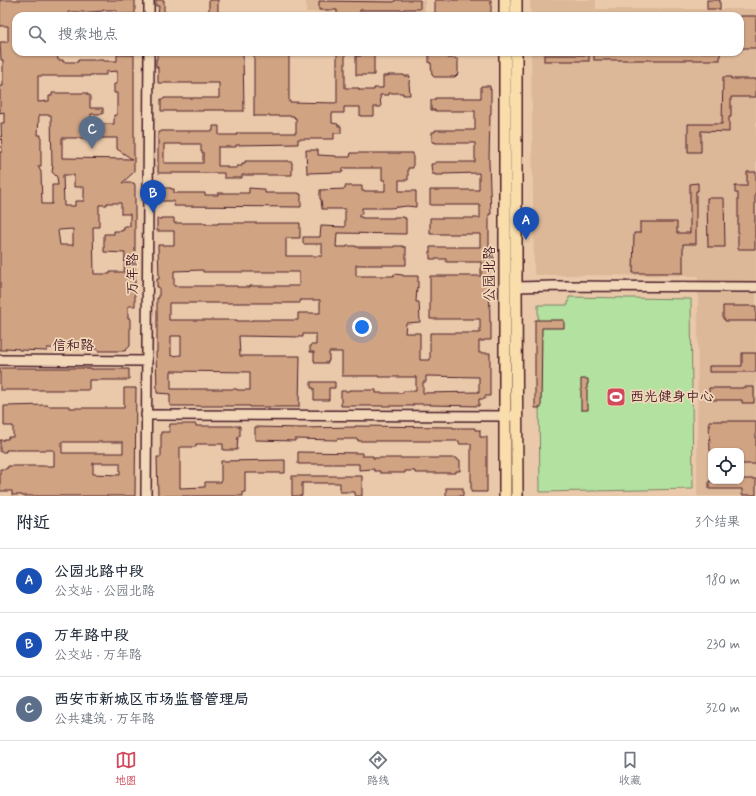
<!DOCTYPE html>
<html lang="zh">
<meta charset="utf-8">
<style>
:root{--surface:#fff;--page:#f6f6f7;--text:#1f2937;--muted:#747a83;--line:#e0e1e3;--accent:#d1495b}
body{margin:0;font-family:Mynerve,"LXGW WenKai TC",sans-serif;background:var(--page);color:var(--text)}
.controls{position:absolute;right:12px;bottom:12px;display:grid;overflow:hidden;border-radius:8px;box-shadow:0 1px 3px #0004}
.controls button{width:36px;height:36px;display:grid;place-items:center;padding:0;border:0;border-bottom:1px solid var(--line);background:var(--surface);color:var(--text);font:20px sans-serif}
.you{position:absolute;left:362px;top:327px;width:14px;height:14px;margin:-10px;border:3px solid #fff;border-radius:50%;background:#1a73e8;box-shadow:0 0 0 6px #1a73e833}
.badge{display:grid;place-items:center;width:26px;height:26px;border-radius:50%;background:var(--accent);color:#fff;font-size:13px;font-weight:700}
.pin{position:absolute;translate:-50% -33px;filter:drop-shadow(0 1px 2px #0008)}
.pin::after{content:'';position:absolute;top:21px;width:14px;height:12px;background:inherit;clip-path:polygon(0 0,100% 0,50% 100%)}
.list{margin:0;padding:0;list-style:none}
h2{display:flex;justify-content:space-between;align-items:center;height:52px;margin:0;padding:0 16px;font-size:17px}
h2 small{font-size:13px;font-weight:400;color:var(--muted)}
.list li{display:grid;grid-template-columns:26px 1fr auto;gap:12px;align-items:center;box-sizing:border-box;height:64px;padding:0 16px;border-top:1px solid var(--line)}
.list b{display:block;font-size:15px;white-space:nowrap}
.list p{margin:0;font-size:13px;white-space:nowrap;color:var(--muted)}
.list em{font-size:13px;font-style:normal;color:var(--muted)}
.icon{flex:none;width:22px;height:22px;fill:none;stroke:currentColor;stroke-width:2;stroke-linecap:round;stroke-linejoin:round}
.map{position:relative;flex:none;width:756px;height:496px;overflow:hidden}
.search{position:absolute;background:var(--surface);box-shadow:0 1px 3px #0004;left:12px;right:12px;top:12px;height:44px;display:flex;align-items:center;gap:10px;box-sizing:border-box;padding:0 14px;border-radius:12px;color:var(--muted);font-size:15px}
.sheet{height:244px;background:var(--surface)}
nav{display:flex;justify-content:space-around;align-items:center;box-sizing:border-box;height:56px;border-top:1px solid var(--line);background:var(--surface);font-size:11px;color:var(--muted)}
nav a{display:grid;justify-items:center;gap:2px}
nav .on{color:var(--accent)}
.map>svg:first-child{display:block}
.built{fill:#dcb899;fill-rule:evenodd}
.green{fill:#b2e1a0;stroke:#7e8066}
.building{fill:#d0a383;stroke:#4a1f2b;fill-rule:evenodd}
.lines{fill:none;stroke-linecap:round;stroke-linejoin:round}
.minor-casing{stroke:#4a1f2b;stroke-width:12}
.major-casing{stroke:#4a1f2b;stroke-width:14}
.minor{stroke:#f2d7b9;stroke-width:9}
.major{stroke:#f9deab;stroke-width:11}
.labels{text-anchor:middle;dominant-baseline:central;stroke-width:3.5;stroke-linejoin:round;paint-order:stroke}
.street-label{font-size:14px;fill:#4a1f2b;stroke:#f2d7b9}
.poi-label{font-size:14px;fill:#4a1f2b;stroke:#f2d7b9;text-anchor:start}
</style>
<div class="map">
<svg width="756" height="496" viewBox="0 0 756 496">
<rect width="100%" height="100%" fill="#eac9aa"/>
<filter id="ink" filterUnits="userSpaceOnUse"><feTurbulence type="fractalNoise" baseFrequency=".025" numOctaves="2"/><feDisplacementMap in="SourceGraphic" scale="8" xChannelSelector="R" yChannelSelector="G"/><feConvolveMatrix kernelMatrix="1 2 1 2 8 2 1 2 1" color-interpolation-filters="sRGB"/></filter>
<g filter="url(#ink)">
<g class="built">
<rect x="306" y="0" width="119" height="12"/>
<path d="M530,0H596V9H756V496H697L698,276L534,275L531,52H740V16H531ZM711,451H741V481H711Z"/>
</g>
<polygon class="green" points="569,297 691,299 693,489 540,492 538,305 568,305"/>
<g class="building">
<path d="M0,0H135V14H117V11H115V10H103V11L91,12H68V16H42V13H31L32,16H16V52H33V53L57,52L58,60H63V62H78V60H103V61H117V55H134V172L122,183H134L135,185V306H128V318H130V346L125,351H98V349L47,348V351L19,350V349L6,348V350H0V152H2L1,123H4V112L0,113V86H3V60H1L0,42H8V26H0ZM117,71V84H114V93H117V115H114V124H91V114H103V108H90V95H87V93H52V96H49V101L38,102V76H90V75H106V72ZM39,115H51L52,166H53L52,172L57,177L58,185H52V204H42L41,172L38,166H41V135H38ZM62,138H117V149L132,159L62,158ZM63,175H74V187H84V201H75V206H64ZM107,203H121V214H130V226H124V230H122V231H114V234H104V252L125,253L124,272H110V274H94L93,227H99V205H107ZM73,229V245H60L58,231L59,230Z"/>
<polygon points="156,0 164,0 164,16 158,16 159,6 156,6"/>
<rect x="209" y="0" width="9" height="16"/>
<polygon points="395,0 420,0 420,9 404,9 404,10 360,10 360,16 337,16 337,10 319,10 319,1 394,2"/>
<rect x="435" y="0" width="56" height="16"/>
<rect x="707" y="0" width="13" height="9"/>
<rect x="740" y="16" width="16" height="32"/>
<polygon points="157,52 243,52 244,111 225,111 225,110 203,110 203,111 161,111 161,99 164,99 164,98 219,98 219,83 158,83 158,67 156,67 156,59 157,59"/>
<path d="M254,52H289V102L337,103V52H345V88H359V90H374V88H383V76H388V75H404V76H410L409,83L410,95H403V93H389V95H380L381,107H374V116H360V107H344V113H332V123L338,124V126H341V133H334V139H298V144L236,145V147H218V166H227V168H237V166H242V163H245V161H289V162H292V175H242V178H224V173H158V132H161V131H213V126H219V135H237V133H296V118H294V116H254ZM164,144H201V152H203V163H164Z"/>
<polygon points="361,52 374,52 374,75 356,75 356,56 361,56"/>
<polygon points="429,52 448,52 448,58 455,58 458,60 458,74 455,77 434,77 432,75 431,63 429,63"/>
<rect x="594" y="52" width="126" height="8"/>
<rect x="544" y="55" width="45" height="6"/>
<polygon points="723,77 731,77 731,79 756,79 756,97 731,97 731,117 729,117 729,132 701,131 701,152 688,152 688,124 722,124"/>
<path d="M481,86H490V89H491V114H490L489,162L491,214H489V250H491V271H489L490,322H491V340H484V341H479V353H490V396H485V399H479V406L430,405V404H413V406H341V391H349V390H376V393H403V391H416V377H379V376H342V352H329V361H328V363H315V361H314V352H310V345H316V334H303V337L239,336L240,356H300L299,407H250V406H170V394L157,393L156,352H157V298H159V287H157V279H159L158,245H174V231H157V219H161V218H174V223H205V224H218V223H300V238H286V256H322V244H303V237H320L321,226L345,227V209H322L321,199H320V190L345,189V186H362V191H385V180H382V168H343V172H338L307,173L306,150H318V155L336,156V157H350L351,153H413V168H408V180H399V191H416V207L407,206L390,208H362V214H359V217H362V218H394V217H404V218H406V234L337,233L336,247H347V246H356V247H394V246H403V247H406V265H356V276H394V274L403,275V276H418V288L417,287L416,302H419L420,322L406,323L405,333H420V360H430V333H480V319H430V276H481V262H446V259H430V247H480V234H430V218H480V205H430V190H479V173L443,174V175H435V174H432L431,164H435V162H475V143H435V142H432V132H435V130H475V111H435V110H431V100H435V98H481ZM203,270V272H299V286H250V287H237V286H174V271ZM300,300H320V313H298V320H251V321H237V320H169V303H300ZM171,336H181V355L171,356ZM171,371L250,372V390H237V389H171ZM426,376L479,377V392L423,393V382H426Z"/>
<polygon points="747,172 756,172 756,193 755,193 755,249 738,249 738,193 735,193 735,186 747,186"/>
<polygon points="698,183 698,191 696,191 696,244 683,244 683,273 633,273 634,233 640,233 640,222 677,222 677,233 690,233 690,184"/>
<polygon points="161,188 171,188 171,189 174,189 174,193 205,193 205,195 218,195 218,193 249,193 249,188 262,189 265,189 265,193 299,193 299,194 301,194 301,207 174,206 174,201 157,201 157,189 161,189"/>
<polygon points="707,198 724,198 725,247 708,247"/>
<polygon points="723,306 756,306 756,321 725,321 725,319 723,319"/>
<polygon points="535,320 564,320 564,328 542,328 541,408 535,408"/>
<polygon points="742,353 756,353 756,372 709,372 709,366 742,366"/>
<polygon points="0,368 91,368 91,369 129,369 129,380 89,380 89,390 0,390"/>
<polygon points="581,379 588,379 588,384 587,384 587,404 588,404 588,410 581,410"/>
<polygon points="311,382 335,382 335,388 329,388 329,400 314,400 314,388 311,388"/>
<polygon points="743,387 754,387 754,403 742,403 742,400 709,400 709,388 743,388"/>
<path d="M124,388H136L135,496H22V495H12V491H0V469H6V468H8V466H54V450H6V452H0V440H4V439H8V437H13V426H4V406L48,405V406H70V408H124ZM62,442H123V453H62ZM93,463H120V475L93,474Z"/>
<polygon points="709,421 756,421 756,464 741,464 741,451 710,451"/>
<polygon points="170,424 196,424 196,426 240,426 240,436 238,436 237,450 223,450 223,444 196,444 196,447 180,447 180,488 205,487 205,482 221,482 221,461 285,460 285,473 245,473 245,492 243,492 243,496 158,496 157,457 161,457 161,432 169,432"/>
<polygon points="355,426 453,427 453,428 475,428 475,430 480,430 480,437 487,437 487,492 471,492 471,444 459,444 459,441 358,441 358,439 337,439 337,440 295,439 295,441 255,440 255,427 301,428 355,427"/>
<polygon points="298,452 362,453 362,456 373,456 373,458 457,458 457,460 460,460 460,471 456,471 456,473 415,473 415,471 405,471 405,473 380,473 380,471 374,471 374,469 359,470 359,464 298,464"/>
<polygon points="292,476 362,476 362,496 355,496 355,492 340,492 340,483 302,483 302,496 292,496"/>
<polygon points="741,479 756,479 756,495 742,495 742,489 709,489 709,481 741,481"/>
<rect x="446" y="488" width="17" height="8"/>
</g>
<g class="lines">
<defs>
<g id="minor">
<polyline points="149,16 149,0"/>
<polyline points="516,287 554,286 756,287"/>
<polyline points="0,360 147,361"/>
<polyline points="146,415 517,416"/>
<polyline points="146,496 149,52"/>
</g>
<g id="major">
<polyline points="505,0 505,16"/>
<polyline points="516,16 516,0"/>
<polyline points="516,52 516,287 517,496"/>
<polyline points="505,496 505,52"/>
</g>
</defs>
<use href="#minor" class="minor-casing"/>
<use href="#major" class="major-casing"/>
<use href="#minor" class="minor"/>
<use href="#major" class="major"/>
</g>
</g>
<defs>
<symbol id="stadium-square" viewBox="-11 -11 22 22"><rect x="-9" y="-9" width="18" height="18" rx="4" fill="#d1495b" stroke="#f2d7b9"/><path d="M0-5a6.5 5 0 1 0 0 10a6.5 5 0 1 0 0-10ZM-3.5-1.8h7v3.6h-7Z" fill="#fff"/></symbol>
</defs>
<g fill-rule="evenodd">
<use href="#stadium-square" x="605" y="386" width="22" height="22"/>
</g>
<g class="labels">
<g class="street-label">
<text transform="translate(133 274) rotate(-90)">万年路</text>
<text transform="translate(490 274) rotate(-90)">公园北路</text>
<text x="73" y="346">信和路</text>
</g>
<g class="poi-label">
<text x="630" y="397">西光健身中心</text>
</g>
</g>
</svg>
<div class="controls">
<button><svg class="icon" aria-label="locate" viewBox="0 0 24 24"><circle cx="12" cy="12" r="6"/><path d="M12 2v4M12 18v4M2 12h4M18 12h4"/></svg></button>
</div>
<div class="you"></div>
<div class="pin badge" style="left:526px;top:240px;background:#1a4fb4">A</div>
<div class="pin badge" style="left:153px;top:213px;background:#1a4fb4">B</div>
<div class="pin badge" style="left:92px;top:149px;background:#5c6f8a">C</div>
<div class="search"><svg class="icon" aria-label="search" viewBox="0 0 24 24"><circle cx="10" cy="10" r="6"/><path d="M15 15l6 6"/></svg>搜索地点</div>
</div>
<section class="sheet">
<h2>附近<small>3个结果</small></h2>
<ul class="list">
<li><span class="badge" style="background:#1a4fb4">A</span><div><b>公园北路中段</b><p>公交站 · 公园北路</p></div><em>180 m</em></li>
<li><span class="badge" style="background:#1a4fb4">B</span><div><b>万年路中段</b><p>公交站 · 万年路</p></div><em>230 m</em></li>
<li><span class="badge" style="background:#5c6f8a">C</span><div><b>西安市新城区市场监督管理局</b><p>公共建筑 · 万年路</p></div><em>320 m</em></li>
</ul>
</section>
<nav>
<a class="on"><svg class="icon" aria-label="map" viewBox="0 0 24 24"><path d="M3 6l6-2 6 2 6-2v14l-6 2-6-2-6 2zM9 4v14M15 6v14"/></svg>地图</a>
<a><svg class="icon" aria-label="directions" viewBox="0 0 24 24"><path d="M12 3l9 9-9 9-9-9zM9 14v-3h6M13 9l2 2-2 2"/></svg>路线</a>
<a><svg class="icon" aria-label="saved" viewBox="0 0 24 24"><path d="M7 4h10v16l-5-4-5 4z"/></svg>收藏</a>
</nav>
